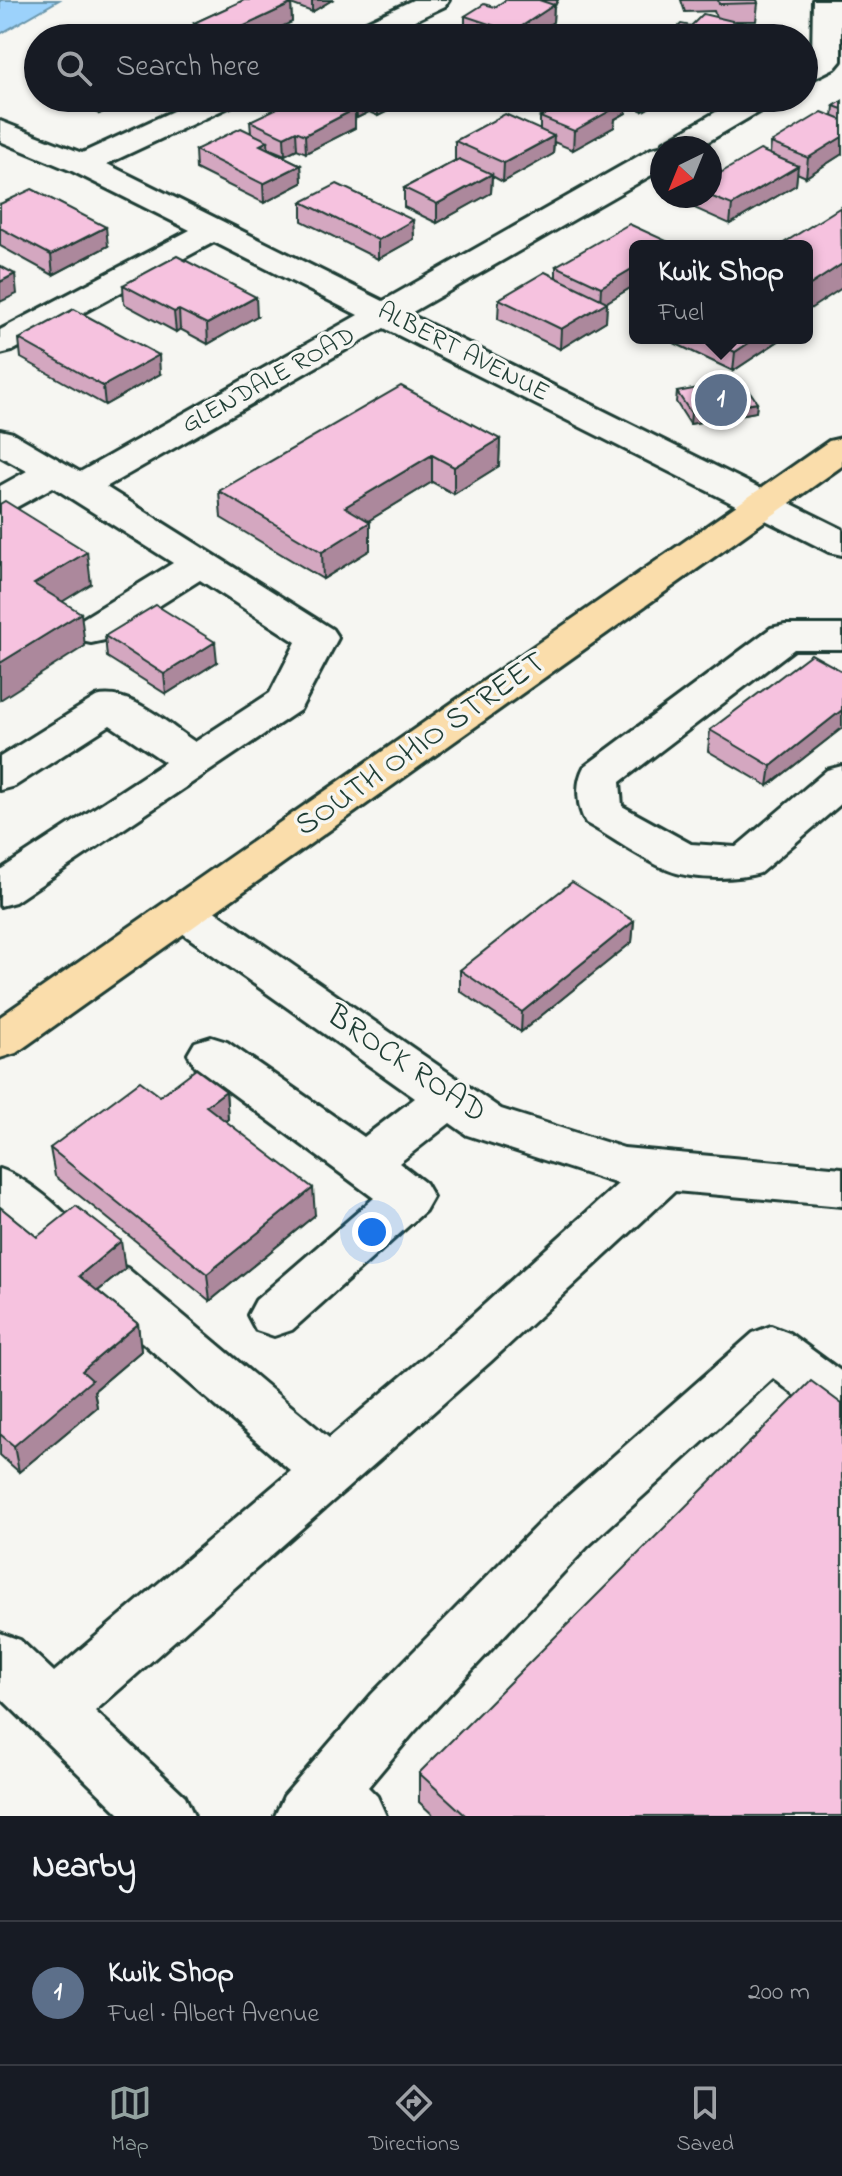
<!DOCTYPE html>
<meta charset="utf-8">
<style>
:root{--surface:#171b24;--page:#20242c;--text:#f1f3f6;--muted:#9ea1a6;--line:#363941;--accent:#92a19f}
body{margin:0;font-family:"Indie Flower",sans-serif;background:var(--page);color:var(--text)}
.compass{position:absolute;left:650px;top:136px;width:72px;height:72px;border-radius:50%;background:var(--surface);box-shadow:0 2px 6px #0004;rotate:223deg}
.you{position:absolute;left:372px;top:1232px;width:28px;height:28px;margin:-20px;border:6px solid #fff;border-radius:50%;background:#1a73e8;box-shadow:0 0 0 12px #1a73e833}
.badge{display:grid;place-items:center;width:52px;height:52px;border-radius:50%;background:var(--accent);color:#fff;font-size:26px;font-weight:700}
.pin{position:absolute;translate:-50% -50%;border:4px solid #fff;box-shadow:0 2px 8px #0006}
.popup{position:absolute;left:629px;top:240px;width:184px;height:104px;box-sizing:border-box;display:grid;place-content:center;border-radius:12px;background:var(--surface);filter:drop-shadow(0 2px 6px #0005);font-size:26px;white-space:nowrap;color:var(--muted)}
.popup b{font-size:30px;color:var(--text)}
.popup::after{content:'';position:absolute;left:50%;top:100%;margin-left:-16px;border:16px solid transparent;border-top-color:var(--surface)}
.list{margin:0;padding:0;list-style:none}
h2{display:flex;justify-content:space-between;align-items:center;height:104px;margin:0;padding:0 32px;font-size:34px}
h2 small{font-size:26px;font-weight:400;color:var(--muted)}
.list li{display:grid;grid-template-columns:52px 1fr auto;gap:24px;align-items:center;box-sizing:border-box;height:144px;padding:0 32px;border-top:2px solid var(--line)}
.list b{display:block;font-size:30px;white-space:nowrap}
.list p{margin:0;font-size:26px;white-space:nowrap;color:var(--muted)}
.list em{font-size:26px;font-style:normal;color:var(--muted)}
.icon{flex:none;width:44px;height:44px;fill:none;stroke:currentColor;stroke-width:2;stroke-linecap:round;stroke-linejoin:round}
.map{position:relative;flex:none;width:842px;height:1816px;overflow:hidden}
.search{position:absolute;background:var(--surface);box-shadow:0 2px 6px #0004;left:24px;right:24px;top:24px;height:88px;display:flex;align-items:center;gap:20px;box-sizing:border-box;padding:0 28px;border-radius:44px;color:var(--muted);font-size:30px}
.sheet{height:248px;background:var(--surface)}
nav{display:flex;justify-content:space-around;align-items:center;box-sizing:border-box;height:112px;border-top:2px solid var(--line);background:var(--surface);font-size:22px;color:var(--muted)}
nav a{display:grid;justify-items:center;gap:4px}
nav .on{color:var(--accent)}
.map>svg:first-child{display:block}
.water{fill:#9cd2fb;stroke:#6a96ab;stroke-width:2}
.lines{fill:none;stroke-linecap:round;stroke-linejoin:round}
.minor-casing{stroke:#1f3d34;stroke-width:6}
.major-casing{stroke:#1f3d34;stroke-width:6}
.minor{fill:#f6f6f2;fill-rule:evenodd}
.major{fill:#faddab;fill-rule:evenodd}
.wall{fill:#d4a7c0;stroke:#1f3d34;stroke-width:2}
.shaded-wall{fill:#ac889c;stroke:#1f3d34;stroke-width:2}
.building{fill:#f6c2df;stroke:#1f3d34;stroke-width:2}
.labels{text-anchor:middle;dominant-baseline:central;stroke-width:7;stroke-linejoin:round;paint-order:stroke}
.far-street-label{font-size:26px;fill:#1f3d34;stroke:#f6f6f2}
.street-label{font-size:32px;fill:#1f3d34;stroke:#f6f6f2}
</style>
<div class="map">
<svg width="842" height="1816" viewBox="0 0 842 1816">
<rect width="100%" height="100%" fill="#f6f6f2"/>
<filter id="ink" filterUnits="userSpaceOnUse"><feTurbulence type="fractalNoise" baseFrequency=".0125" numOctaves="2"/><feDisplacementMap in="SourceGraphic" scale="16" xChannelSelector="R" yChannelSelector="G"/><feConvolveMatrix kernelMatrix="1 2 1 2 8 2 1 2 1" color-interpolation-filters="sRGB"/></filter>
<g filter="url(#ink)">
<polygon class="water" points="0,0 59,0 0,34"/>
<g class="lines">
<defs>
<g id="minor">
<polygon points="413,0 449,0 445,6 378,38 341,38 345,32"/>
<polygon points="813,0 841,0 841,61 836,67 804,83 804,62 812,57"/>
<path d="M201,98H240L235,104L107,164L383,301L651,149L660,147L664,142L740,98H777L772,104L697,148H662V169L409,314L842,529V555L829,552L384,328L106,487L332,629L338,638L300,710L15,902L0,906V870L165,762L110,725L15,786L0,790V757L96,697C130,688 167,724 195,742L270,693L296,642L200,580L105,640L91,643L77,640L71,631L77,622L173,563L53,487L13,509L0,512V486L27,471L0,456V430L13,433L80,472L358,315L214,242L12,351L0,354V330L190,230L72,171L0,141V121L82,153Z"/>
<path d="M785,625H842V649H794L620,782L622,806L691,844L736,847L827,770L842,766V803L760,873C735,880 692,880 668,870C640,858 613,838 586,823C577,808 575,783 584,767L771,628Z"/>
<polygon points="184,896 200,901 501,1109 624,1148 842,1168 842,1206 675,1191 490,1362 95,1711 185,1796 194,1816 122,1816 0,1697 0,1633 20,1640 54,1672 291,1471 91,1298 84,1283 91,1268 109,1262 127,1268 329,1438 454,1332 618,1184 467,1135 450,1123 399,1163 425,1183 433,1197 425,1211 292,1330 274,1336 256,1330 248,1315 256,1300 374,1198 195,1066 188,1054 195,1042 211,1037 227,1042 364,1137 415,1098 168,923 162,912 168,901"/>
<path d="M0,1169C28,1178 77,1219 91,1246L84,1260L66,1266L48,1260L0,1217Z"/>
<polygon points="771,1326 789,1333 842,1372 842,1423 823,1417 773,1378 588,1546 414,1732 368,1787 377,1796 386,1816 275,1816 284,1796 372,1694 550,1512 753,1333"/>
</g>
<polygon id="major" points="842,438 842,466 16,1053 0,1058 0,1017 829,441"/>
</defs>
<use href="#minor" class="minor-casing"/>
<use href="#major" class="major-casing"/>
<use href="#minor" class="minor"/>
<use href="#major" class="major"/>
</g>
<g class="wall">
<polygon points="244,0 332,0 312,12 291,4 292,22 258,38 195,38 194,23"/>
<polygon points="506,0 558,0 555,6 554,5 553,22 530,38 416,38 442,38 465,32 465,16 495,7"/>
<polygon points="681,0 757,0 758,3 756,21 735,21 745,24 743,38 672,38 672,33 716,17 714,11 685,12"/>
<polygon points="66,98 132,98 99,114"/>
<polygon points="316,98 414,98 378,116 369,112 357,118 355,117 355,128 306,153 297,149 285,155 268,148 268,149 301,165 302,183 264,203 196,169 195,150 251,133 250,121 302,105"/>
<polygon points="557,98 666,98 643,111 626,104 626,113 615,119 614,127 573,150 554,142 553,154 503,182 492,176 491,193 437,223 404,207 404,188 456,160 455,160 455,141 540,129 540,117 545,114 546,104"/>
<polygon points="842,101 842,154 806,177 797,173 796,185 730,224 692,207 693,196 710,196 770,154 771,143 833,117 834,106"/>
<polygon points="302,202 413,220 414,239 378,259 302,221"/>
<polygon points="0,204 108,246 53,275 0,246"/>
<polygon points="635,246 635,285 607,302 606,321 560,349 498,319 499,299 556,277 556,266"/>
<polygon points="123,285 257,316 208,344 180,329 176,332 124,304"/>
<polygon points="668,338 783,338 733,371 668,340"/>
<polygon points="19,339 160,374 105,405 21,358"/>
<polygon points="677,392 757,402 756,412 690,424 676,402"/>
<polygon points="500,439 499,466 454,494 432,482 368,521 370,550 323,579 221,518 219,491"/>
<polygon points="105,636 217,662 166,694 107,657"/>
<polygon points="842,671 842,728 768,786 708,751 710,730"/>
<polygon points="634,921 632,942 521,1032 460,991 460,970"/>
<polygon points="226,1091 228,1119 225,1121 315,1215 210,1301 55,1176 50,1148 160,1096"/>
<polygon points="0,1207 37,1237 125,1269 98,1291 138,1324 141,1351 94,1391 97,1407 19,1472 0,1455"/>
<polygon points="419,1773 842,1816 434,1816 419,1802"/>
</g>
<g class="shaded-wall">
<polygon points="312,0 332,0 312,12"/>
<polygon points="291,4 292,22 258,38 223,38 223,36"/>
<polygon points="554,5 553,22 530,38 513,38 513,32"/>
<polygon points="745,24 743,38 731,38"/>
<polygon points="97,98 132,98 99,114"/>
<polygon points="360,98 368,98 369,112 357,118 356,100"/>
<polygon points="377,98 414,98 378,116"/>
<polygon points="621,98 627,98 626,113 615,119 614,127 573,150 574,131 608,105"/>
<polygon points="643,98 666,98 643,111"/>
<polygon points="355,109 355,128 306,153 305,135"/>
<polygon points="296,131 297,149 285,155 284,137"/>
<polygon points="554,136 553,154 503,182 504,163"/>
<polygon points="842,137 842,154 806,177 808,158"/>
<polygon points="268,141 269,160 260,145"/>
<polygon points="301,165 302,183 264,203 263,184"/>
<polygon points="798,166 796,185 730,224 732,205"/>
<polygon points="492,174 491,193 437,223 437,204"/>
<polygon points="413,220 414,239 378,259 378,240"/>
<polygon points="106,227 108,246 53,275 51,255"/>
<polygon points="842,264 842,288 807,311 807,287"/>
<polygon points="635,267 635,285 607,302 606,321 560,349 561,329 600,306 601,287"/>
<polygon points="15,274 17,294 0,302 0,282"/>
<polygon points="256,297 257,316 208,344 207,324"/>
<polygon points="179,310 180,329 176,332 174,312"/>
<polygon points="756,338 783,338 733,371 735,352"/>
<polygon points="159,355 160,374 105,405 103,386"/>
<polygon points="757,402 756,412 690,424 691,413"/>
<polygon points="500,439 499,466 454,494 454,467"/>
<polygon points="432,455 432,482 345,535 345,507"/>
<polygon points="370,522 370,550 323,579 322,552"/>
<polygon points="87,552 91,584 39,616 34,584"/>
<polygon points="81,613 85,646 0,700 0,663"/>
<polygon points="215,642 217,662 166,694 164,674"/>
<polygon points="842,710 842,728 768,786 771,766"/>
<polygon points="634,921 632,942 521,1032 522,1012"/>
<polygon points="226,1091 228,1119 208,1134 206,1106"/>
<polygon points="313,1188 315,1215 210,1301 207,1274"/>
<polygon points="121,1241 125,1269 83,1303 79,1276"/>
<polygon points="138,1324 141,1351 94,1391 97,1407 19,1472 14,1446 82,1371"/>
</g>
<g class="building">
<polygon points="244,0 281,0 291,4 223,36 194,23"/>
<polygon points="506,0 539,0 554,5 513,32 465,16 484,4 495,7"/>
<polygon points="718,0 757,0 758,3 719,4"/>
<polygon points="703,14 745,24 731,38 681,38 684,35 672,33 681,24 691,26"/>
<polygon points="458,30 478,38 416,38 428,32 442,38"/>
<polygon points="316,98 329,98 355,109 305,135 296,131 284,137 250,121 292,101 302,105"/>
<polygon points="557,98 621,98 608,105 615,108 574,131 540,117 556,109 546,104"/>
<polygon points="842,101 842,109 834,106"/>
<polygon points="822,112 842,120 842,137 808,158 771,143"/>
<polygon points="505,114 554,136 504,163 455,141"/>
<polygon points="241,128 268,141 260,145 301,165 263,184 195,150"/>
<polygon points="760,150 798,166 732,205 710,196 710,179"/>
<polygon points="459,159 492,174 437,204 404,188"/>
<polygon points="337,184 413,220 378,240 302,202"/>
<polygon points="32,189 106,227 51,255 0,228 0,204"/>
<polygon points="841,207 842,264 807,287 807,246 779,246"/>
<polygon points="629,224 673,244 669,246 635,246 635,267 601,287 556,266"/>
<polygon points="177,256 256,297 207,324 179,310 174,312 123,285"/>
<polygon points="0,266 15,274 0,282"/>
<polygon points="545,272 607,302 561,329 499,299"/>
<polygon points="74,309 159,355 103,386 19,339"/>
<polygon points="706,338 756,338 735,352"/>
<polygon points="742,380 757,402 691,413 677,392"/>
<polygon points="401,386 500,439 454,467 432,455 345,507 370,522 322,552 219,491"/>
<polygon points="5,501 87,552 34,584 81,613 0,663 0,504"/>
<polygon points="156,605 215,642 164,674 105,636"/>
<polygon points="811,654 842,671 842,710 771,766 710,730"/>
<polygon points="572,882 634,921 522,1012 460,970"/>
<polygon points="196,1069 226,1091 206,1106 313,1188 207,1274 50,1148 140,1081 160,1096"/>
<polygon points="76,1206 121,1241 79,1276 138,1324 82,1371 92,1380 14,1446 0,1434 0,1207 37,1237"/>
<polygon points="811,1381 842,1404 842,1816 466,1816 419,1773"/>
</g>
</g>
<g class="labels">
<g class="far-street-label">
<text transform="translate(463 353) rotate(27)">ALBERT AVENUE</text>
<text transform="translate(269 381) rotate(-29)">GLENDALE ROAD</text>
</g>
<g class="street-label">
<text transform="translate(421 745) rotate(-35)">SOUTH OHIO STREET</text>
<text transform="translate(406 1065) rotate(34)">BROCK ROAD</text>
</g>
</g>
</svg>
<svg class="compass" viewBox="-18 -18 36 36"><path d="M0-13l5 13h-10z" fill="#e53935"/><path d="M0 13l5-13h-10z" fill="#9ea1a6"/></svg>
<div class="you"></div>
<div class="pin badge" style="left:721px;top:400px;background:#5c6f8a">1</div>
<div class="popup"><b>Kwik Shop</b>Fuel</div>
<div class="search"><svg class="icon" aria-label="search" viewBox="0 0 24 24"><circle cx="10" cy="10" r="6"/><path d="M15 15l6 6"/></svg>Search here</div>
</div>
<section class="sheet">
<h2>Nearby<small></small></h2>
<ul class="list">
<li><span class="badge" style="background:#5c6f8a">1</span><div><b>Kwik Shop</b><p>Fuel · Albert Avenue</p></div><em>200 m</em></li>
</ul>
</section>
<nav>
<a class="on"><svg class="icon" aria-label="map" viewBox="0 0 24 24"><path d="M3 6l6-2 6 2 6-2v14l-6 2-6-2-6 2zM9 4v14M15 6v14"/></svg>Map</a>
<a><svg class="icon" aria-label="directions" viewBox="0 0 24 24"><path d="M12 3l9 9-9 9-9-9zM9 14v-3h6M13 9l2 2-2 2"/></svg>Directions</a>
<a><svg class="icon" aria-label="saved" viewBox="0 0 24 24"><path d="M7 4h10v16l-5-4-5 4z"/></svg>Saved</a>
</nav>
